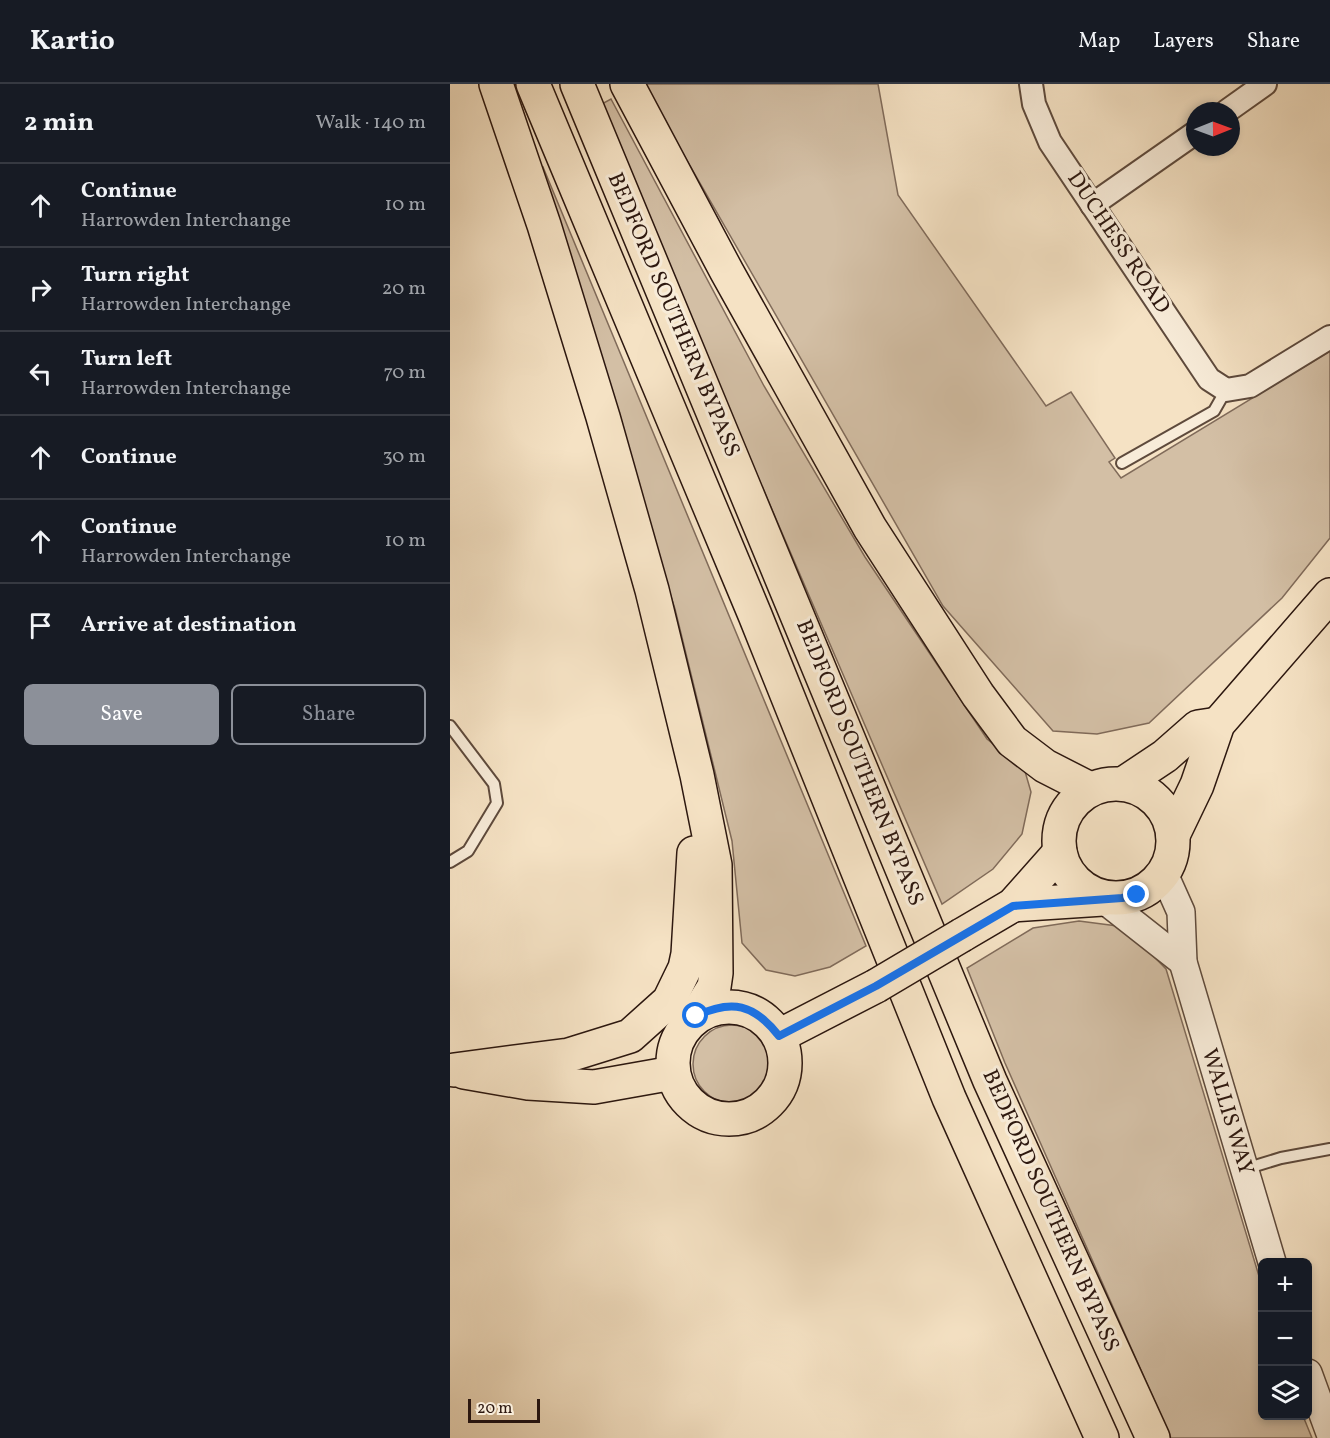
<!DOCTYPE html>
<meta charset="utf-8">
<style>
:root{--surface:#171b24;--page:#242831;--text:#f1f3f6;--muted:#9ea1a6;--line:#363941;--accent:#8c9099}
body{margin:0;font-family:Vollkorn,serif;background:var(--page);color:var(--text)}
.controls{position:absolute;right:18px;bottom:18px;display:grid;overflow:hidden;border-radius:9px;box-shadow:0 3px 9px #0003}
.controls button{width:54px;height:54px;display:grid;place-items:center;padding:0;border:0;border-bottom:2px solid var(--line);background:var(--surface);color:var(--text);font:30px sans-serif}
.compass{position:absolute;left:736px;top:18px;width:54px;height:54px;border-radius:50%;background:var(--surface);box-shadow:0 3px 9px #0003;rotate:89deg}
.scale{position:absolute;left:18px;bottom:15px;width:72px;box-sizing:border-box;padding-left:6px;border:3px solid #2c170f;border-top:0;font-size:16px;line-height:21px;white-space:nowrap;color:#2c170f;-webkit-text-stroke:4px #f8ecd9;paint-order:stroke}
.stop{position:absolute;width:18px;height:18px;margin:-14px;border:4px solid #1a73e8;border-radius:50%;background:#fff}
.stop.end{background:#1a73e8;border-color:#fff;box-shadow:0 2px 6px #0008}
.list{margin:0;padding:0;list-style:none}
h2{display:flex;justify-content:space-between;align-items:center;height:78px;margin:0;padding:0 24px;font-size:26px}
h2 small{font-size:20px;font-weight:400;color:var(--muted)}
.list li{display:grid;grid-template-columns:39px 1fr auto;gap:18px;align-items:center;box-sizing:border-box;height:84px;padding:0 24px;border-top:2px solid var(--line)}
.list b{display:block;font-size:22px;white-space:nowrap}
.list p{margin:0;font-size:20px;white-space:nowrap;color:var(--muted)}
.list em{font-size:20px;font-style:normal;color:var(--muted)}
.actions{display:flex;gap:12px;padding:18px 24px}
.actions a{flex:1;padding:14px 0;border:2px solid var(--accent);border-radius:9px;text-align:center;font-size:21px;color:var(--accent)}
.actions .main{background:var(--accent);color:#fff}
.icon{flex:none;width:33px;height:33px;fill:none;stroke:currentColor;stroke-width:2;stroke-linecap:round;stroke-linejoin:round}
.map{position:relative;flex:none;width:880px;height:1354px;overflow:hidden}
header{display:flex;align-items:center;gap:36px;box-sizing:border-box;height:84px;padding:0 30px;background:var(--surface);border-bottom:2px solid var(--line)}
header strong{font-size:28px}
nav{display:flex;gap:33px;margin-inline-start:auto;font-size:21px}
main{display:flex}
aside{flex:1;background:var(--surface)}
.map>svg:first-child{display:block}
.green{fill:#d3bfa5;stroke:#806b5a;stroke-width:1.5}
.lines{fill:none;stroke-linecap:round;stroke-linejoin:round}
.service-casing{stroke:#5e4a3c;stroke-width:14}
.minor-casing{stroke:#5e4a3c;stroke-width:26}
.tertiary-casing{stroke:#5e4a3c;stroke-width:30}
.primary-casing{stroke:#2c170f;stroke-width:36}
.trunk-casing{stroke:#2c170f;stroke-width:36}
.service{stroke:#f8ecd9;stroke-width:10}
.minor{stroke:#f8ecd9;stroke-width:22}
.tertiary{stroke:#f8ecd9;stroke-width:27}
.primary{stroke:#f5e2c4;stroke-width:33}
.trunk{stroke:#f5e2c4;stroke-width:33}
.primary-bridge-casing{stroke:#2c170f;stroke-width:36;stroke-linecap:butt}
.primary-bridge{stroke:#f5e2c4;stroke-width:33}
.route{stroke:#1a73e8;stroke-width:8}
.labels{text-anchor:middle;dominant-baseline:central;stroke-width:6;stroke-linejoin:round;paint-order:stroke}
.street-label{font-size:22px;fill:#2c170f;stroke:#f8ecd9}
</style>
<header>
<strong>Kartio</strong>
<nav><a>Map</a><a>Layers</a><a>Share</a></nav>
</header>
<main>
<aside>
<h2>2 min<small>Walk · 140 m</small></h2>
<ul class="list">
<li><svg class="icon" aria-label="ahead" viewBox="0 0 24 24"><path d="M12 20V5M6 11l6-6 6 6"/></svg><div><b>Continue</b><p>Harrowden Interchange</p></div><em>10 m</em></li>
<li><svg class="icon" aria-label="right" viewBox="0 0 24 24"><path d="M7 20v-9h11M14 6l5 5-5 5"/></svg><div><b>Turn right</b><p>Harrowden Interchange</p></div><em>20 m</em></li>
<li><svg class="icon" aria-label="left" viewBox="0 0 24 24"><path d="M17 20v-9H6M10 6l-5 5 5 5"/></svg><div><b>Turn left</b><p>Harrowden Interchange</p></div><em>70 m</em></li>
<li><svg class="icon" aria-label="ahead" viewBox="0 0 24 24"><path d="M12 20V5M6 11l6-6 6 6"/></svg><div><b>Continue</b></div><em>30 m</em></li>
<li><svg class="icon" aria-label="ahead" viewBox="0 0 24 24"><path d="M12 20V5M6 11l6-6 6 6"/></svg><div><b>Continue</b><p>Harrowden Interchange</p></div><em>10 m</em></li>
<li><svg class="icon" aria-label="arrive" viewBox="0 0 24 24"><path d="M6 21V4h12l-3 4 3 4H6"/></svg><div><b>Arrive at destination</b></div></li>
</ul>
<div class="actions"><a class="main">Save</a><a>Share</a></div>
</aside>
<div class="map">
<svg width="880" height="1354" viewBox="0 0 880 1354">
<rect width="100%" height="100%" fill="#f5e2c4"/>
<filter id="stains"><feTurbulence type="fractalNoise" baseFrequency=".00333" numOctaves="4"/><feColorMatrix values="0 0 0 0 .2 0 0 0 0 .09 0 0 0 0 .02 0 0 0 .5 -.17"/></filter>
<radialGradient id="worn" r=".72"><stop offset=".6" stop-color="#630" stop-opacity="0"/><stop offset="1" stop-color="#630" stop-opacity=".3"/></radialGradient>
<g class="green">
<polygon points="193,0 428,0 448,111 596,322 621,308 665,374 659,378 671,394 880,267 880,454 832,514 699,639 647,650 603,647 493,522"/>
<polygon points="161,15 314,302 415,473 537,655 574,684 581,708 572,750 543,785 492,820 148,22"/>
<polygon points="93,83 416,862 380,883 345,892 316,886 292,859 282,757 225,525 84,86"/>
<polygon points="629,837 675,843 716,885 812,1202 812,1332 853,1332 862,1354 721,1354 555,979 517,884 583,844"/>
<circle cx="282" cy="980" r="39"/>
</g>
<g class="lines">
<defs>
<g id="service">
<polyline points="672,379 764,327 776,306"/>
<polyline points="0,642 44,700 47,719 18,767 0,778"/>
<polyline points="795,1085 831,1074 880,1065"/>
</g>
<g id="minor">
<polyline points="581,0 584,20 600,58 759,295 776,306 800,302 880,253"/>
<polyline points="777,27 815,0"/>
<polyline points="642,121 745,49"/>
</g>
<g id="tertiary">
<polyline points="714,790 731,828 733,878 822,1178"/>
<polyline points="653,815 733,878"/>
<polyline points="858,1289 880,1349"/>
</g>
<g id="primary">
<polyline points="673,700 715,672 748,643 768,640"/>
<circle cx="666" cy="757" r="57"/>
<polyline points="723,751 747,701 768,640 880,511"/>
<polyline points="563,821 653,815"/>
<polyline points="512,851 563,821 610,768"/>
<circle cx="279" cy="979" r="56"/>
<polyline points="329,952 426,902"/>
<polyline points="14,988 78,999 144,1003 223,989"/>
</g>
<g id="trunk">
<polyline points="46,0 94,141 153,333 202,506 247,691 265,781 266,889 264,903 246,932"/>
<polyline points="83,0 305,531 499,1014 652,1354"/>
<polyline points="127,0 540,997 703,1354"/>
<polyline points="177,0 277,188 420,444 528,611 562,657 595,682 640,705"/>
<polyline points="4,986 119,971 180,952 219,917 235,884 238,870 244,769"/>
</g>
</defs>
<use href="#service" class="service-casing"/>
<use href="#minor" class="minor-casing"/>
<use href="#tertiary" class="tertiary-casing"/>
<use href="#primary" class="primary-casing"/>
<use href="#trunk" class="trunk-casing"/>
<use href="#service" class="service"/>
<use href="#minor" class="minor"/>
<use href="#tertiary" class="tertiary"/>
<use href="#primary" class="primary"/>
<use href="#trunk" class="trunk"/>
<defs>
<polyline id="primary-bridge" points="426,902 512,851"/>
</defs>
<use href="#primary-bridge" class="primary-bridge-casing"/>
<use href="#primary-bridge" class="primary-bridge"/>
</g>
<g class="lines">
<path class="route" d="M246,932C282,915 304,920 329,952L426,902L563,822L672,814L687,811"/>
</g>
<g class="labels">
<g class="street-label">
<text transform="translate(668 159) rotate(56)">DUCHESS ROAD</text>
<text transform="translate(223 231) rotate(67)">BEDFORD SOUTHERN BYPASS</text>
<text transform="translate(409 679) rotate(68)">BEDFORD SOUTHERN BYPASS</text>
<text transform="translate(777 1028) rotate(73)">WALLIS WAY</text>
<text transform="translate(600 1127) rotate(66)">BEDFORD SOUTHERN BYPASS</text>
</g>
</g>
<rect width="100%" height="100%" filter="url(#stains)"/>
<rect width="100%" height="100%" fill="url(#worn)"/>
</svg>
<div class="controls">
<button>+</button>
<button>−</button>
<button><svg class="icon" aria-label="layers" viewBox="0 0 24 24"><path d="M12 4l9 5-9 5-9-5zM3 14l9 5 9-5"/></svg></button>
</div>
<svg class="compass" viewBox="-18 -18 36 36"><path d="M0-13l5 13h-10z" fill="#e53935"/><path d="M0 13l5-13h-10z" fill="#9ea1a6"/></svg>
<div class="scale">20 m</div>
<div class="stop" style="left:246px;top:932px"></div>
<div class="stop end" style="left:687px;top:811px"></div>
</div>
</main>
